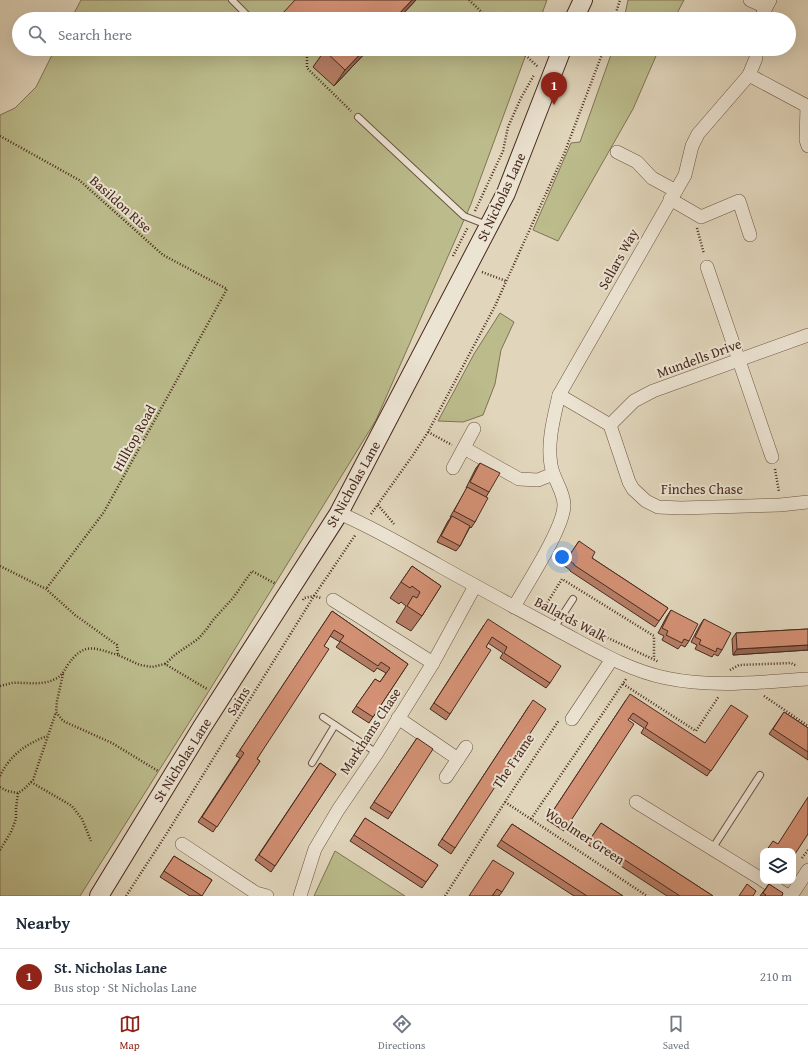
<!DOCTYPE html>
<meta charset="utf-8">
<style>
:root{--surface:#fff;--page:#f6f6f7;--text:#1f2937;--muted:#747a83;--line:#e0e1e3;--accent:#8f2418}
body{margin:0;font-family:"Gentium Book Plus",serif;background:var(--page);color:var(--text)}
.controls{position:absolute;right:12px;bottom:12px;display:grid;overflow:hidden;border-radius:8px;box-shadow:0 4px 16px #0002}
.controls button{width:36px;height:36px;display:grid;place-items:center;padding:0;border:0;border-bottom:1px solid var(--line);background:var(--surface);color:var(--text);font:20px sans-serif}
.you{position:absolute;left:562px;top:557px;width:14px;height:14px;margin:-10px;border:3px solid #fff;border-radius:50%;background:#1a73e8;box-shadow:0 0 0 6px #1a73e833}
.badge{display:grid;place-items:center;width:26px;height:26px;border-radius:50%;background:var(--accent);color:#fff;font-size:13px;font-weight:700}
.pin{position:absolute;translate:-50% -33px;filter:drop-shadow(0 1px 2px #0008)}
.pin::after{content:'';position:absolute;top:21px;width:14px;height:12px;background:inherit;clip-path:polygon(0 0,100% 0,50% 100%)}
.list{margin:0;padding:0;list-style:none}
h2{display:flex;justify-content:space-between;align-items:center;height:52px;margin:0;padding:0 16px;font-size:17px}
h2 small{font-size:13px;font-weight:400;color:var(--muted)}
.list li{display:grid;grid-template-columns:26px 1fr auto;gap:12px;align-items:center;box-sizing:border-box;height:56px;padding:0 16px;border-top:1px solid var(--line)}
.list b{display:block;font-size:15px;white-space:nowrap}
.list p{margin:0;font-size:13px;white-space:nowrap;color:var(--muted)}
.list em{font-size:13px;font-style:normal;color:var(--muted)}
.icon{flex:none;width:22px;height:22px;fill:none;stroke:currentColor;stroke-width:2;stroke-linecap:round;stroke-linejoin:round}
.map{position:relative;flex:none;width:808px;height:896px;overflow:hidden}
.search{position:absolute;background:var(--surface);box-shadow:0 4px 16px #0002;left:12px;right:12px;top:12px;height:44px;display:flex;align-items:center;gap:10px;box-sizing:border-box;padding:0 14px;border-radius:22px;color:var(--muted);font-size:15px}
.sheet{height:108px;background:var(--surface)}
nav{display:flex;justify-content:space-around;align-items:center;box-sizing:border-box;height:56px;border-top:1px solid var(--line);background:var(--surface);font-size:11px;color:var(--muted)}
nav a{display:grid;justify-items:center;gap:2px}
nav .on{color:var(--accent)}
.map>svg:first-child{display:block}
.green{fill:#bbbb8b;stroke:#827254}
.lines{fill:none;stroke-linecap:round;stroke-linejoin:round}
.service-casing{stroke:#6e5446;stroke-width:8}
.minor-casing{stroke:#6e5446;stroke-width:14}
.secondary-casing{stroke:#48291e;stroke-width:20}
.path{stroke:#48291e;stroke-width:2.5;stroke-dasharray:1 2;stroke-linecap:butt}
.service{stroke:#ece4d3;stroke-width:6}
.minor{stroke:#ece4d3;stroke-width:13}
.secondary{stroke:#ece4d3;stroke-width:18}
.wall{fill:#b67d65;stroke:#48291e}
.shaded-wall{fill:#946652;stroke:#48291e}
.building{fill:#d49175;stroke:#48291e}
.labels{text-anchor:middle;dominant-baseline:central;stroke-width:4;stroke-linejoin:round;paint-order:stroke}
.street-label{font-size:14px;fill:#48291e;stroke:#ece4d3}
</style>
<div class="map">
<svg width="808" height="896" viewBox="0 0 808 896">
<rect width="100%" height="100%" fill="#e1d6bc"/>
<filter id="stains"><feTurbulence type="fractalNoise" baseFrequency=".005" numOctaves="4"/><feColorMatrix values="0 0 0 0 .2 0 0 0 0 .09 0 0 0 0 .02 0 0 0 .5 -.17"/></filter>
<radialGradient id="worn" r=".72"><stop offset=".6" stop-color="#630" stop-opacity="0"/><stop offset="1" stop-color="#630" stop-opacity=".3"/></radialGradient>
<g class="green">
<polygon points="81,0 547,0 540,19 71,19"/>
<polygon points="628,0 684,0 674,19 624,19"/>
<polygon points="55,49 528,49 471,204 376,420 209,691 80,896 0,896 0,115 15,108 36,87"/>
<polygon points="613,49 659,49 633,109 558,241 533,230 571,143 580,142"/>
<polygon points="500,313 514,322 501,350 495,384 483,415 463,422 438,421 474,354"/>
<polygon points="335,851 405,896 314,896"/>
</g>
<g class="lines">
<defs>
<g id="service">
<polyline points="232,0 249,17"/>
<polyline points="358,117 464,216 487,225"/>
<polyline points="554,628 573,599"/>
<polyline points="323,717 377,753"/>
<polyline points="312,763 335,725"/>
<polyline points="712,849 760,775"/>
</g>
<g id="minor">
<polyline points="750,0 766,7"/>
<polyline points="760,19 770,0"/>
<polyline points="756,49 756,58 749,75 807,106"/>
<polyline points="807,106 806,140 808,146"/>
<polyline points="617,152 637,162 652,178 676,191"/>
<polyline points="670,199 701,217 739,201 750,235"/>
<polyline points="707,267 772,457"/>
<polyline points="559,395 610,425 629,482 633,489 646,501 658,507 681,508 780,505 808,502"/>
<polyline points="610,425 634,401 653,391 808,335"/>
<polyline points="464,448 519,479 538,480 553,474"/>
<polyline points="453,468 474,429"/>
<path d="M339,513C374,528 406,547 438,565C479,588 520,610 561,632C595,650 628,670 666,678C713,688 761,682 808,679"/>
<polyline points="333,600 433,663"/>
<path d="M514,607C526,585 564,528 564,505C564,491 553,479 551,465C547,442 554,417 559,395L685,175L692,146L698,134L749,75"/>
<polyline points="398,718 458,759"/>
<polyline points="572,719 612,659"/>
<polyline points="446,777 466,747"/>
<polyline points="636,802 763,880"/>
<polyline points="182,844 256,893 267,896"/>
<polyline points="764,881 788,896"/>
<polyline points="300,896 315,849 338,810 377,753 433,663 475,586"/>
<polyline points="791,896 808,870"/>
</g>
<g id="secondary">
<polyline points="574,19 583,0"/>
<polyline points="99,896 202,727 339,513 506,193 562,49"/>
</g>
</defs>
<use href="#service" class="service-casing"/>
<use href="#minor" class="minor-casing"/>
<use href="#secondary" class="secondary-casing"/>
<g class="path">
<polyline points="469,0 489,19"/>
<polyline points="614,19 620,0"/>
<polyline points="284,49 286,51 307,54 312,49"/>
<polyline points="519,49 538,67"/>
<polyline points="307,54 307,68 351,111"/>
<polyline points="0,136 79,180 163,255 227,289 104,512 46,589"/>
<polyline points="475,211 503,151 508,127 521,98 534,75"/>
<polyline points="697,228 704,254"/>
<polyline points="453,256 468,227"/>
<polyline points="482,272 506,281"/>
<polyline points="428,432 452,445"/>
<polyline points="775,469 779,492"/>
<polyline points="378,505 394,524"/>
<polyline points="371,514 413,455 428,432 495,306 564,154 604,49"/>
<polyline points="0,566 46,589 75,615 117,645 118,655 140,665 152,667 165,664 207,689"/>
<polyline points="303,600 304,598 314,596 321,598"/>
<polyline points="544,608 562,579 654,636 654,659"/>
<polyline points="596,635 606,637 659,662"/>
<polyline points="165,664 176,654 198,639 206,630 213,620 233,598 252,571 276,584"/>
<polyline points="730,670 739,665 791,663 797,666"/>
<polyline points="63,674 57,701 56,712 63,721 112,743 158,771"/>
<polyline points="623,684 696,731 719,696"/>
<path d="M0,686C4,685 8,684 12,683C26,682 42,686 55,679C62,676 64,671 67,666C84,641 94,648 118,655"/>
<polyline points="764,696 808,726"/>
<path d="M0,776C10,755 26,744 47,736"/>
<polyline points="31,782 72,806 82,819 91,841"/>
<polyline points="0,787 7,791 18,793 24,789 33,780 56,712"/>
<polyline points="505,802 647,896"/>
<polyline points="531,819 626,679"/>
<polyline points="0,850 11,832 16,819 16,808 18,793"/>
<polyline points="802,858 808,850"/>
<polyline points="126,896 167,833 314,596 356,534"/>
<polyline points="445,896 503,805 559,720"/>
</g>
<use href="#service" class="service"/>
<use href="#minor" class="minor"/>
<use href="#secondary" class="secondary"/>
</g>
<g class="wall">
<polygon points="416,0 398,19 278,19 282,14"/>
<polygon points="324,49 369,49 334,86 313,67 325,50"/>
<polygon points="480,463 489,492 486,497 475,522 471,528 470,527 460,546 456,551 437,542 448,521 451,517 450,517 467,488 466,488 476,468"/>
<polygon points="579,541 592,558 668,608 655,627 570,571 570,570 563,565"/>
<polygon points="412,566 441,586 422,616 411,631 396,622 406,606 401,602 399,604 390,598"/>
<polygon points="671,610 689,641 685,647 681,645 678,649 662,640 664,636 658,633 667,616"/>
<polygon points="332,611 408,664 369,723 352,712 375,679 380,682 386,673 377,668 374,672 336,647 340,642 330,636 324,646 257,759 260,761 213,832 198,822 240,758 236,756"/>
<polygon points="704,619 722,650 718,656 714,654 712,657 695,649 697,645 691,642 700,625"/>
<polygon points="484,625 550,683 546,688 500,658 503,653 488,643 450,714 446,720 430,709"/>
<polygon points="808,629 808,650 733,655 732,639 736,633"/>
<polygon points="626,700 705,743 748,716 707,776 641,733 644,728 629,718 568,825 564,831 547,820"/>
<polygon points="529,706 455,848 451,854 438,845"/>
<polygon points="784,712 808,728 808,760 769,734"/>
<polygon points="417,738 392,813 388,819 370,808"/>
<polygon points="320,763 336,774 271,872 255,860"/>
<polygon points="365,818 438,865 422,888 350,841"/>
<polygon points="601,823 713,896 667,896 587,844"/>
<polygon points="512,824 623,896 574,896 497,846"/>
<polygon points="763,855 763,861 760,859"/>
<polygon points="174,856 212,880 201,896 190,896 160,877"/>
<polygon points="493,860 502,892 499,896 495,896 493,895"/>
<polygon points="769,884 782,896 760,896"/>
</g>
<g class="shaded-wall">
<polygon points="412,0 416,0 398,19 394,19"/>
<polygon points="365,49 369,49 334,86 345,70"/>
<polygon points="808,645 808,650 733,655 737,649"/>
</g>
<g class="building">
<polygon points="295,0 412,0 394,19 287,19 282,14"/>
<polygon points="326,49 365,49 345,70 325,51"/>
<polygon points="480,463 500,473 489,492 470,482"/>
<polygon points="467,487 488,498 475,522 454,511"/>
<polygon points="452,516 470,526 460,546 441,536"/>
<polygon points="579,541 595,552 592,558 668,608 659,621 574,565 574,564 567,559"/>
<polygon points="412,566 441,586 422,616 407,606 413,596 417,598 420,592 412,586 410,588 401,582"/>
<polygon points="671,610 698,624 689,641 684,639 682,643 666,635 668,631 662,628"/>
<polygon points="332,611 408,664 373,717 356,706 375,679 380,682 390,668 381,662 378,666 340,641 344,636 334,630 324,646 329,649 257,759 260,761 217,827 202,817 244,753 240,750"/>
<polygon points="488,619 561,666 550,683 504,653 507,647 492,637 486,647 491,650 450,714 434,703"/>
<polygon points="704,619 731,633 722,650 717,648 716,652 699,644 701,640 695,637"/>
<polygon points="808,629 808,645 737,649 736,633"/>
<polygon points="630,694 705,743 731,705 748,716 711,771 645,728 648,723 633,713 628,720 634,724 568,825 551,814"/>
<polygon points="533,700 546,709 455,848 442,839"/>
<polygon points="784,712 808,728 808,752 773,729"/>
<polygon points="417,738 433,749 392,813 374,802"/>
<polygon points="320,763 336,774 275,866 259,855"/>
<polygon points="808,797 808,834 793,857 793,851 766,851 773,841 778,844"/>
<polygon points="365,818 438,865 426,882 354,835"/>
<polygon points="601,823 713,896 680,896 591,838"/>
<polygon points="512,824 623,896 587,896 501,840"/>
<polygon points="174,856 212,880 202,896 164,871"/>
<polygon points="493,860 514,873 502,892 497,889 492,896 469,896"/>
<polygon points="747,884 756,891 753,896 739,896"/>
<polygon points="769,884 783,893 782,896 765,896 766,895 763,893"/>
</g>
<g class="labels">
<g class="street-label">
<text transform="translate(501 197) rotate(-65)">St Nicholas Lane</text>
<text transform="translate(121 204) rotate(42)">Basildon Rise</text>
<text transform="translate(618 259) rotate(-61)">Sellars Way</text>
<text transform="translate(699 358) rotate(-20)">Mundells Drive</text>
<text transform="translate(134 438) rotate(-61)">Hilltop Road</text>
<text transform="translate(353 484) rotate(-61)">St Nicholas Lane</text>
<text x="702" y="489">Finches Chase</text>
<text transform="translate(571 619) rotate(28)">Ballards Walk</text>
<text transform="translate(238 701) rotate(-58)">Sains</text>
<text transform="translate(370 731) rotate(-57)">Markhams Chase</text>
<text transform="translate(182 760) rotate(-58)">St Nicholas Lane</text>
<text transform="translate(513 761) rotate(-56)">The Frame</text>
<text transform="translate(585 836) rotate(33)">Woolmer Green</text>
</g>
</g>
<rect width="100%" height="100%" filter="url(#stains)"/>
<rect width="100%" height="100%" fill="url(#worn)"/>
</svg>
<div class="controls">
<button><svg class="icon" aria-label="layers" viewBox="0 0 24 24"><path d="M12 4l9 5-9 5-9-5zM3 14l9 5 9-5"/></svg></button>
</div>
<div class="you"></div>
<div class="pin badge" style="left:554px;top:105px">1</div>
<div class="search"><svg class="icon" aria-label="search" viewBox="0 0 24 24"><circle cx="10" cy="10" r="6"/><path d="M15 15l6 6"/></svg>Search here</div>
</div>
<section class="sheet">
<h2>Nearby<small></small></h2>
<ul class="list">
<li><span class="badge">1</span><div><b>St. Nicholas Lane</b><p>Bus stop · St Nicholas Lane</p></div><em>210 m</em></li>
</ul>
</section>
<nav>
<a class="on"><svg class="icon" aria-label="map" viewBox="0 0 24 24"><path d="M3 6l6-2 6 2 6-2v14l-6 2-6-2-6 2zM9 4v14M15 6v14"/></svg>Map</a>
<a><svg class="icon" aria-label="directions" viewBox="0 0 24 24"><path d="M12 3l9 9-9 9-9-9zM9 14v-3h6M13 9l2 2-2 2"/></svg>Directions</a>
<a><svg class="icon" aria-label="saved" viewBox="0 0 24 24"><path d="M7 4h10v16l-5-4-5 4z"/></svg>Saved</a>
</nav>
